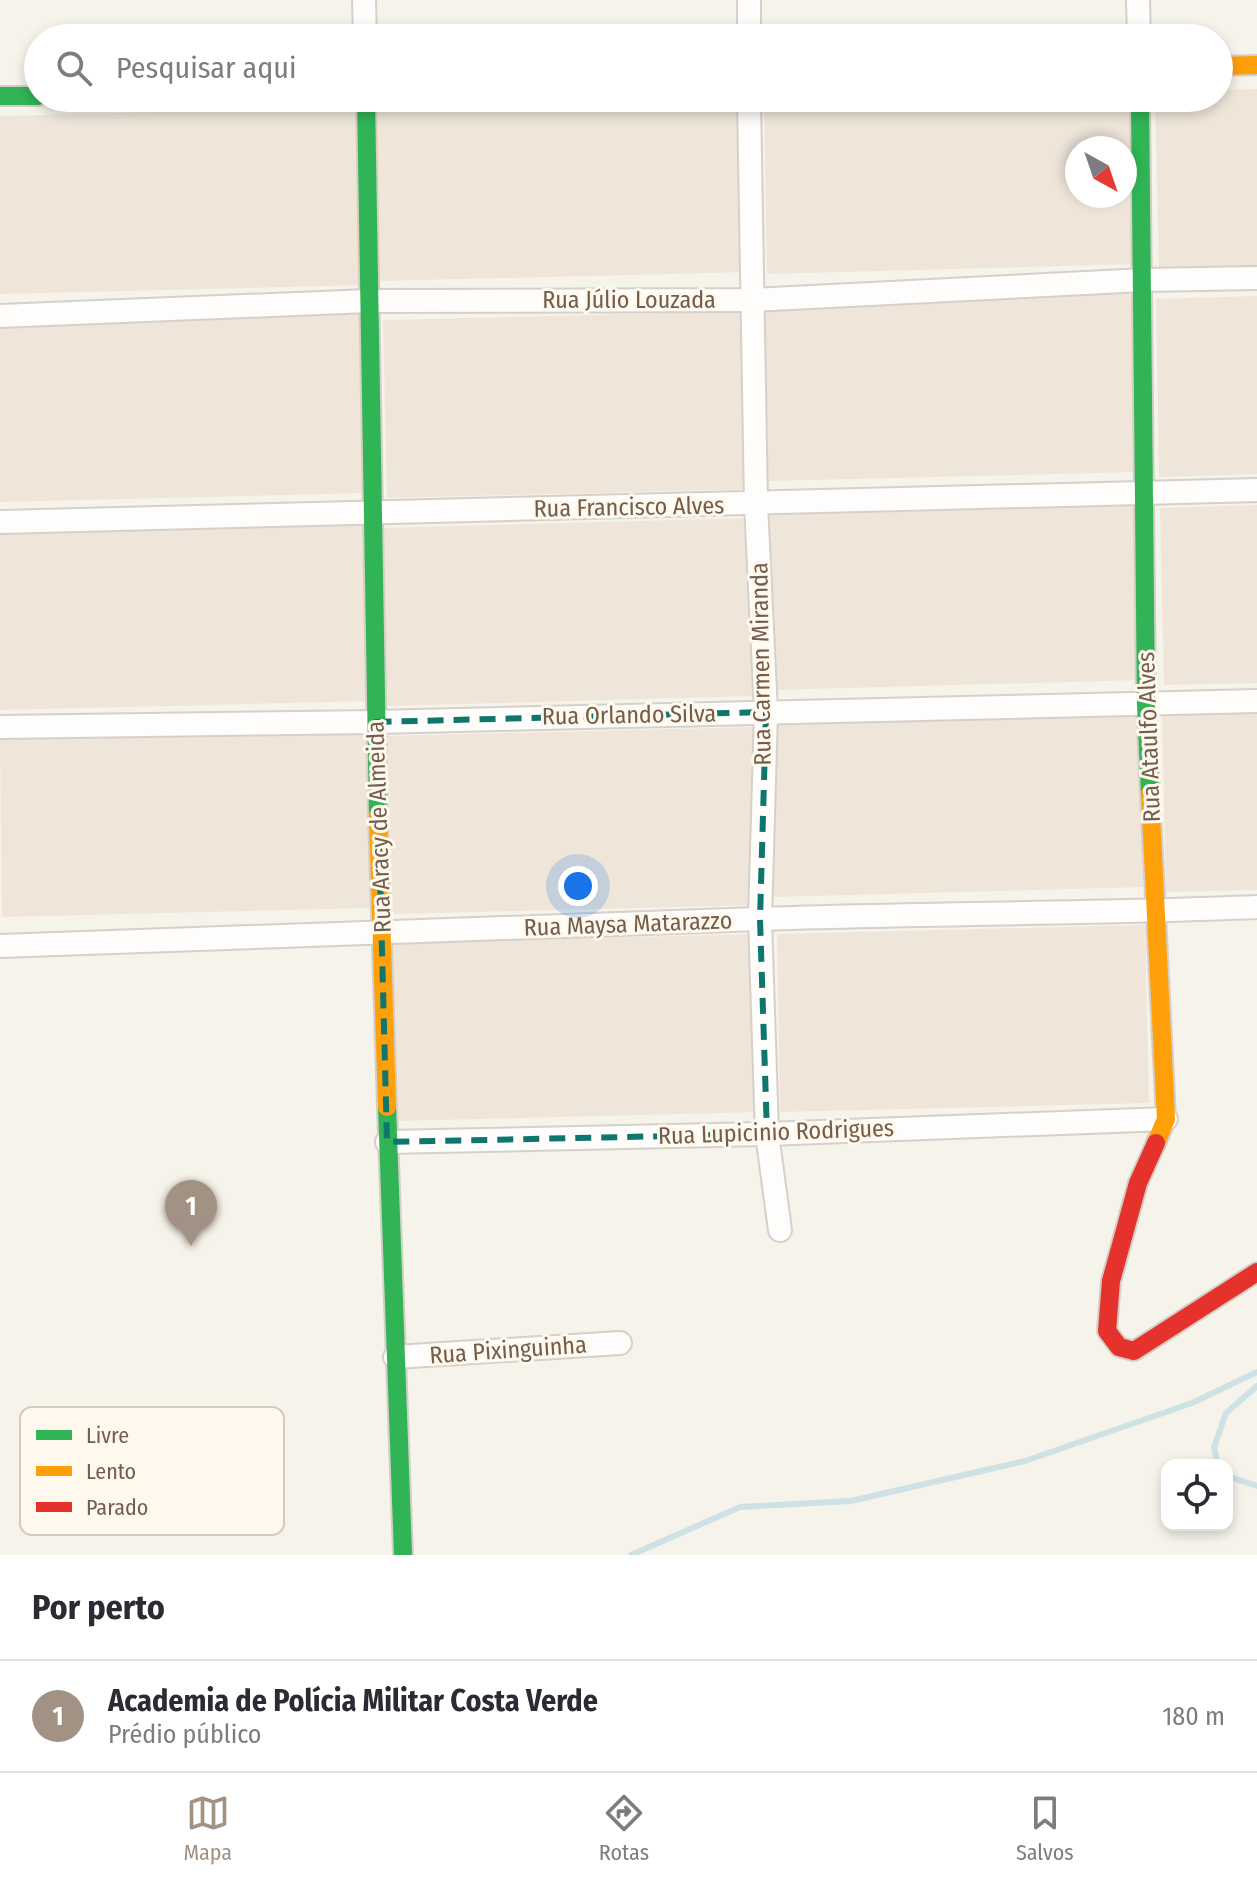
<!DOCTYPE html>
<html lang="pt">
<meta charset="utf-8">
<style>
:root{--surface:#fff;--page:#f2f2f3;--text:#2b2b33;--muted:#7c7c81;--line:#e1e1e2;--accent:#a19284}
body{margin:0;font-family:"Fira Sans Condensed",sans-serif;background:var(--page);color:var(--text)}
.controls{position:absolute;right:24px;bottom:24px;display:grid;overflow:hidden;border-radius:16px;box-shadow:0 4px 12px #0003}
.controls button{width:72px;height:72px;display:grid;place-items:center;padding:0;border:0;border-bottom:2px solid var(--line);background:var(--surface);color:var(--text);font:40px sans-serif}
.compass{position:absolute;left:1065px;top:136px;width:72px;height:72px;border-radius:50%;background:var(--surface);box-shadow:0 4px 12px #0003;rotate:140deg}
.you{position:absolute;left:578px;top:886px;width:28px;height:28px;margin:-20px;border:6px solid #fff;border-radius:50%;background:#1a73e8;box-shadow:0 0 0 12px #1a73e833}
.badge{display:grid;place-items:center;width:52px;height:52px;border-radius:50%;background:var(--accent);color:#fff;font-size:26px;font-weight:700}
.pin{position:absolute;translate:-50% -66px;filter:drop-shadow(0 2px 4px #0008)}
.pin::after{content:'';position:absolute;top:42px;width:28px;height:24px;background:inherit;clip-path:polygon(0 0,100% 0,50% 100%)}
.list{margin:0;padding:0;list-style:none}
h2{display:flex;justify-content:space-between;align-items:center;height:104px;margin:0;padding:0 32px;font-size:34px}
h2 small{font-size:26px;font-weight:400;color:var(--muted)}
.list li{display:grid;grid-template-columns:52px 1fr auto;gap:24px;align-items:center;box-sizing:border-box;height:112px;padding:0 32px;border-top:2px solid var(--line)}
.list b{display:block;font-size:30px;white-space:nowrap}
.list p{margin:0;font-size:26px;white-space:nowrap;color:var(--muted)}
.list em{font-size:26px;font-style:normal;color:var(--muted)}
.icon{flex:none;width:44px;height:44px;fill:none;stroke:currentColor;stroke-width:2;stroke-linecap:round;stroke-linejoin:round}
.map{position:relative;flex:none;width:1257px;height:1555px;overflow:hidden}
.search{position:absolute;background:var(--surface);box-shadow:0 4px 12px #0003;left:24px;right:24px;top:24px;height:88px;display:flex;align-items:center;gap:20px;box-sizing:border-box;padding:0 28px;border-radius:44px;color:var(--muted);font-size:30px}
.sheet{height:216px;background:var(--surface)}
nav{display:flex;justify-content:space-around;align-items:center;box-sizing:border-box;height:112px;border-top:2px solid var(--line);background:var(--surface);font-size:22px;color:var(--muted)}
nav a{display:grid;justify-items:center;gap:4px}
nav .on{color:var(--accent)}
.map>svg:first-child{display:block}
.residential{fill:#efe6d9;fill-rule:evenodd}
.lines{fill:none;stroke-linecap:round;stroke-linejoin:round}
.stream{stroke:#cee2e5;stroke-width:6}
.street-casing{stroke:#d5d0ca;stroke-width:26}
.fast-casing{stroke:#d4cfc6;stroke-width:22}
.slow-casing{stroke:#d4cfc6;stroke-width:22}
.jam-casing{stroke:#d4cfc6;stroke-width:22}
.street{stroke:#fefdfc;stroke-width:22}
.fast{stroke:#30b455;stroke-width:18}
.slow{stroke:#ff9f0a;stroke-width:18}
.jam{stroke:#e5322d;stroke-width:18}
.marked{fill:none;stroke:#0f766e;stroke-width:6;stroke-dasharray:16 10;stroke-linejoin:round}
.labels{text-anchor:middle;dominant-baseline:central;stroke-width:6;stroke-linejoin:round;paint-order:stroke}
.street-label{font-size:24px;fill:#735d4d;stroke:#fef8ed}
.key{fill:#fef8ed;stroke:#d4cabd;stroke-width:2}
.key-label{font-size:22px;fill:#735d4d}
</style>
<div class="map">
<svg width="1257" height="1555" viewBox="0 0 1257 1555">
<rect width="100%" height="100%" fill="#f6f3eb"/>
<g class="residential">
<polygon points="1257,89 1257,267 1159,269 1155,98 1219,98 1219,90"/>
<polygon points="578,98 745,98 749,272 380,281 377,103"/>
<path d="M764,98H1132L1136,264L767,274ZM1077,148H1125V196H1077Z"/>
<polygon points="360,107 363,285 0,294 0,116"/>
<polygon points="1133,294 1136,472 768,481 764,303"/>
<polygon points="1257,296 1257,474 1159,477 1156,299"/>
<polygon points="752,311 755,489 387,498 383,320"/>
<polygon points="360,314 363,493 0,502 0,324"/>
<polygon points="1138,502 1141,680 772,690 769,512"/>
<polygon points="1257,505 1257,683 1164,685 1160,508"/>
<polygon points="752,518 756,696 387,706 383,528"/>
<polygon points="365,523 368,701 0,710 0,532"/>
<polygon points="1139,709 1143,887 774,897 771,719"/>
<polygon points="1257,712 1257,890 1166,892 1162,714"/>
<polygon points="757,727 760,905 392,914 388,736"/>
<polygon points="367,730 370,908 2,917 0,739"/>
<polygon points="1145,925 1149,1103 780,1112 777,934"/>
<polygon points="759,934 762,1112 394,1121 390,943"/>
</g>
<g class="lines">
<g class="stream">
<polyline points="1218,1465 1214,1447 1226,1413 1257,1386"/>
<polyline points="1227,1476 1257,1486"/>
<polyline points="631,1555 740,1507 851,1501 1025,1461 1192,1403 1257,1372"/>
</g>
<defs>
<g id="street">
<polyline points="364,0 365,38"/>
<polyline points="749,0 749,38"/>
<polyline points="1138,0 1139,38"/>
<polyline points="749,98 756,504 766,712 760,919 767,1134 780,1230"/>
<polyline points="0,316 368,301 753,300 1144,280 1257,278"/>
<polyline points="0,522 1257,490"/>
<polyline points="0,727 376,722 1257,701"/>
<path d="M0,946C253,938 505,927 758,919C924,913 1091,914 1257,907"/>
<polyline points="387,1142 767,1134 1166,1119"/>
<polyline points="395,1357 620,1343"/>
</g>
<g id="fast">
<polyline points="0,96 38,96"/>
<polyline points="366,98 378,816"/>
<polyline points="1140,98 1146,705 1150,794"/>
<polyline points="387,1107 403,1555"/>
</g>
<g id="slow">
<polyline points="1219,66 1257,65"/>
<polyline points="1150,794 1166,1119 1156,1143"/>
<polyline points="378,816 387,1107"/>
</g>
<polyline id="jam" points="1156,1143 1138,1183 1111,1281 1107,1331 1119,1347 1134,1351 1257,1272"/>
</defs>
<use href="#street" class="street-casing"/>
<use href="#fast" class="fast-casing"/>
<use href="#slow" class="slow-casing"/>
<use href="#jam" class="jam-casing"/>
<use href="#street" class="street"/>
<use href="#fast" class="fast"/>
<use href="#slow" class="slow"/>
<use href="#jam" class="jam"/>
</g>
<path class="marked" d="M766,712L760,919L767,1134L387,1142L376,722Z"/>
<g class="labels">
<g class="street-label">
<text x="629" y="300">Rua Júlio Louzada</text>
<text transform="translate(629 507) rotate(-1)">Rua Francisco Alves</text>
<text transform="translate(761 664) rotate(-91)">Rua Carmen Miranda</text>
<text transform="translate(629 715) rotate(-1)">Rua Orlando Silva</text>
<text transform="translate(1149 737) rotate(-92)">Rua Ataulfo Alves</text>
<text transform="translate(379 827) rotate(-92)">Rua Aracy de Almeida</text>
<text transform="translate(628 924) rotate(-2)">Rua Maysa Matarazzo</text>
<text transform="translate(776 1132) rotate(-2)">Rua Lupicinio Rodrigues</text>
<text transform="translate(508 1350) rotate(-4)">Rua Pixinguinha</text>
</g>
</g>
<rect x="20" y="1407" width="264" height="128" rx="12" class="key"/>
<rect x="36" y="1430" width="36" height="10" fill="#30b455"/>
<rect x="36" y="1466" width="36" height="10" fill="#ff9f0a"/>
<rect x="36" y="1502" width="36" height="10" fill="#e5322d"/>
<g class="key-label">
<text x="86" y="1443">Livre</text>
<text x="86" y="1479">Lento</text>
<text x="86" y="1515">Parado</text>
</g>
</svg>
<div class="controls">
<button><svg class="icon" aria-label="locate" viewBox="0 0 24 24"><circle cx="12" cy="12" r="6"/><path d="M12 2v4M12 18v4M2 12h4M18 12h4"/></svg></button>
</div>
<svg class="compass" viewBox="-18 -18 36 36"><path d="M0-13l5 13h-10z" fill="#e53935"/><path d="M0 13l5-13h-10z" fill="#7c7c81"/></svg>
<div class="you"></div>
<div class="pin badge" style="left:191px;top:1246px">1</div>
<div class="search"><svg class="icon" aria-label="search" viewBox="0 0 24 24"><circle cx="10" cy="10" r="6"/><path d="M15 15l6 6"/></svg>Pesquisar aqui</div>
</div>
<section class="sheet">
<h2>Por perto<small></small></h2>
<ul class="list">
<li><span class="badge">1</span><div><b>Academia de Polícia Militar Costa Verde</b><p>Prédio público</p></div><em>180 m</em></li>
</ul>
</section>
<nav>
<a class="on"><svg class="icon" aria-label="map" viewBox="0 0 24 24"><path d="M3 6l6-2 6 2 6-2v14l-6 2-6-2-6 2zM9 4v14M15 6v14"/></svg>Mapa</a>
<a><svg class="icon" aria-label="directions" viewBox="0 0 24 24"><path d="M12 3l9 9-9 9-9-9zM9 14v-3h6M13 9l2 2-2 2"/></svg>Rotas</a>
<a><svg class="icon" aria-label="saved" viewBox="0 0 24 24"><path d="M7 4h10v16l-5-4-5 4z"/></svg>Salvos</a>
</nav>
